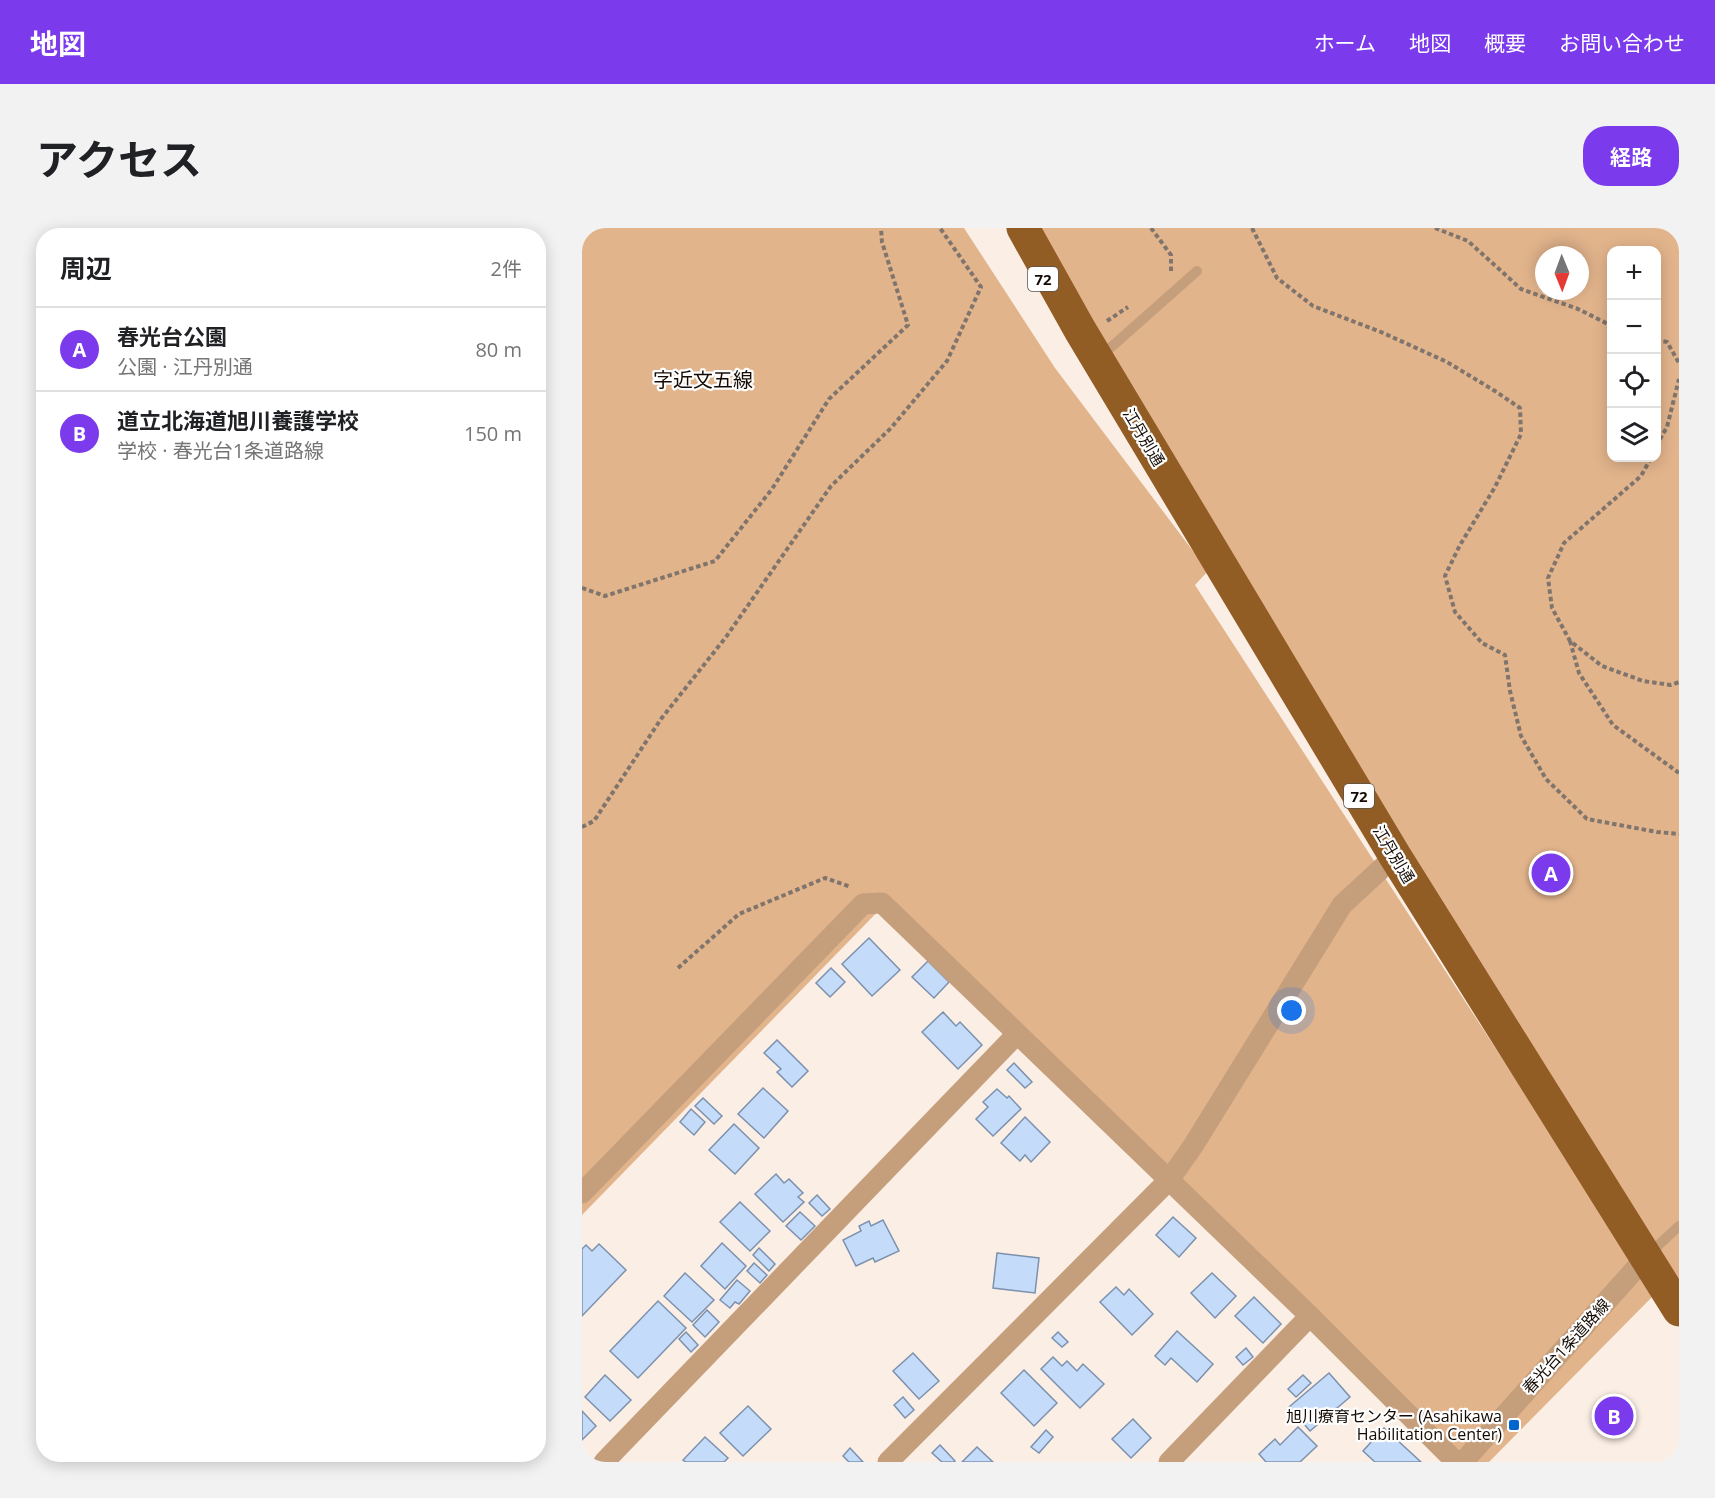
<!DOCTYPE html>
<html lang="ja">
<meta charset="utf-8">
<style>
:root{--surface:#fff;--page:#f2f2f2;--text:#202124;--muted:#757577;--line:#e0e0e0;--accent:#7c3aed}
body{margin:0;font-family:"Open Sans","Noto Sans JP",sans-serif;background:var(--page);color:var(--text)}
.controls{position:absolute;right:18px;top:18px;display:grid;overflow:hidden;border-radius:12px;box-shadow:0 3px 15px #0003}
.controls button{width:54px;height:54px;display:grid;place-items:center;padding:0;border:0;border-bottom:2px solid var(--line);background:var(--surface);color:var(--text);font:30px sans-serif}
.compass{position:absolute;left:953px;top:18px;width:54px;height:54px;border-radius:50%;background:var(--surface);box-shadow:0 3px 15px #0003;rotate:179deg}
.you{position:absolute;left:710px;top:783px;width:21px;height:21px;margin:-15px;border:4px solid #fff;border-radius:50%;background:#1a73e8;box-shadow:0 0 0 9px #1a73e833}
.badge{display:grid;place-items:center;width:39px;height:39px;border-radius:50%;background:var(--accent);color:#fff;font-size:20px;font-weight:700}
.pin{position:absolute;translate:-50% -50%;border:3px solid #fff;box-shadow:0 2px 6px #0006}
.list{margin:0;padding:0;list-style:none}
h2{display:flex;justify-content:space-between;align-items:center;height:78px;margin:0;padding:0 24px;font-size:26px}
h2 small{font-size:20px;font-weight:400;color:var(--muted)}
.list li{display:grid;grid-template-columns:39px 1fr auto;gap:18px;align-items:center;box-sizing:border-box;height:84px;padding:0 24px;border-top:2px solid var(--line)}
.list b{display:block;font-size:22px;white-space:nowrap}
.list p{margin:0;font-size:20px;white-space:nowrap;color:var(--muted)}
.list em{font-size:20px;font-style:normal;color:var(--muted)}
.icon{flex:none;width:33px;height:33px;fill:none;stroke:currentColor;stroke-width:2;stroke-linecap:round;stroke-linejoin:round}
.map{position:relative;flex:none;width:1097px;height:1234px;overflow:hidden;border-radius:24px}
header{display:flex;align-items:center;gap:36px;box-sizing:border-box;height:84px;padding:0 30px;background:var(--accent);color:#fff}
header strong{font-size:28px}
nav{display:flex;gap:33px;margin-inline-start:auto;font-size:21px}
.intro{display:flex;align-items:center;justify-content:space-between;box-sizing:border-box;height:144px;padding:0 36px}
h1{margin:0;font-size:42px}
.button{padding:15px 27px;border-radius:24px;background:var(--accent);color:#fff;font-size:21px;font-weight:700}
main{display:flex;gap:36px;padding:0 36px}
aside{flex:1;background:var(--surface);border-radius:24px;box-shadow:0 3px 15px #0003}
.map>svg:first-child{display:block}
.green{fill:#e2b48c;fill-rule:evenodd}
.building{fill:#c5dbfa;stroke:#7c91ad;stroke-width:1.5}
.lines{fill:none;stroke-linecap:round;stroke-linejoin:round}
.path{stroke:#80756c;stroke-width:4;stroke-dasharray:4.5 3;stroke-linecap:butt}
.lane{stroke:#c59e7c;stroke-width:10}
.street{stroke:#c59e7c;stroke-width:21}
.primary{stroke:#925c25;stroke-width:33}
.poi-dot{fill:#0266cf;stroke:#fefefe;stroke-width:2}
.labels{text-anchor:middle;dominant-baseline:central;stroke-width:4.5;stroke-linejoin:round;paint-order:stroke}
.shield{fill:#fefefe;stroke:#5b544f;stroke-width:1.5}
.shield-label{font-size:15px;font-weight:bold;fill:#150b04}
.street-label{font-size:16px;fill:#150b04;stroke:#fefefe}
.poi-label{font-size:16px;fill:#150b04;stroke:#fefefe;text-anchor:end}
.quarter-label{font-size:20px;fill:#150b04;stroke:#fefefe}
</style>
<header>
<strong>地図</strong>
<nav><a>ホーム</a><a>地図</a><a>概要</a><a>お問い合わせ</a></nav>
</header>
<div class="intro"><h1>アクセス</h1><a class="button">経路</a></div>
<main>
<aside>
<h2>周辺<small>2件</small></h2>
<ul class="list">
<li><span class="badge">A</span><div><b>春光台公園</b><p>公園 · 江丹別通</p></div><em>80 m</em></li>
<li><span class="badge">B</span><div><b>道立北海道旭川養護学校</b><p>学校 · 春光台1条道路線</p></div><em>150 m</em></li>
</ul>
</aside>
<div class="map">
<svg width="1097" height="1234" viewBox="0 0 1097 1234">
<rect width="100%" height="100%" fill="#fbeee4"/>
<g class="green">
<polygon points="0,0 382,0 473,140 626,343 613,357 1073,1066 907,1234 877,1234 309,670 0,987"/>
<path d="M452,0H1097V1061L506,100ZM1030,22H1074V230H1030ZM962,27H998V63H962Z"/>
</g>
<g class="building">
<polygon points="287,710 318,742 290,768 260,736"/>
<polygon points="346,733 367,754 352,770 330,749"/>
<polygon points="249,740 263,754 248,769 234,755"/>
<polygon points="361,784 374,798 378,794 400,817 376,841 340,804"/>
<polygon points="195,812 226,843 210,859 195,844 199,841 182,825"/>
<polygon points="432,835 450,854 443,860 425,842"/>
<polygon points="181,860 206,883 182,910 156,886"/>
<polygon points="415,861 425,870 427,868 439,881 411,908 394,891 406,879 401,874"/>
<polygon points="121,870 140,888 132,896 113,878"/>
<polygon points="109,881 123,894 112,907 98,894"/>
<polygon points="443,889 468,914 449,934 443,927 438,933 419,915"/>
<polygon points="152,896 177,920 153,946 127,922"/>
<polygon points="194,946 202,955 207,951 221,965 216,969 222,974 201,994 173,966"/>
<polygon points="235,967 248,981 240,988 227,975"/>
<polygon points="158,974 188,1003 168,1023 138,994"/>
<polygon points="218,984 233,998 219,1012 204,998"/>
<polygon points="591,989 614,1010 597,1029 574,1007"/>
<polygon points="301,992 317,1023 293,1034 291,1030 274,1038 261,1012 279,1003 277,998 287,993 289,998"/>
<polygon points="140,1015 164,1038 143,1061 119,1038"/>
<polygon points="17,1016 44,1042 0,1088 0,1021 4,1017 10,1023"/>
<polygon points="177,1020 193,1036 187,1043 171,1027"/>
<polygon points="415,1025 457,1030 453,1065 411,1060"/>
<polygon points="172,1035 185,1047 178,1055 165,1043"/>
<polygon points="103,1045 132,1072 110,1094 82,1068"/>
<polygon points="630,1045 654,1068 633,1090 609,1065"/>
<polygon points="155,1052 168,1063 157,1076 153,1074 148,1080 138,1072"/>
<polygon points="534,1059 542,1067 547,1061 571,1086 550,1107 518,1074"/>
<polygon points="672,1069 699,1096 681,1115 653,1088"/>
<polygon points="76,1073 104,1100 56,1150 28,1123"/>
<polygon points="125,1082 137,1094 123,1109 111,1097"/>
<polygon points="595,1103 631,1136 615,1154 589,1130 583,1137 573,1128"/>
<polygon points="104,1104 116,1117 109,1124 97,1111"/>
<polygon points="476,1104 486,1114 480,1119 470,1110"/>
<polygon points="664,1120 671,1129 661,1137 654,1129"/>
<polygon points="331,1125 357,1153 337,1171 311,1143"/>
<polygon points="471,1129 480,1138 485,1133 495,1143 501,1136 522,1156 498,1180 459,1141"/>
<polygon points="442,1142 475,1175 452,1198 419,1165"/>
<polygon points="747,1145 768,1169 728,1203 707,1179"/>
<polygon points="23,1147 49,1172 28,1193 3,1169"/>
<polygon points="721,1147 729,1155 714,1169 706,1161"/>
<polygon points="321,1169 332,1182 323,1190 312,1177"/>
<polygon points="166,1178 189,1201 161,1228 138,1205"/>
<polygon points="0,1183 14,1198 0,1212"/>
<polygon points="551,1191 569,1210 549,1230 530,1211"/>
<polygon points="716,1199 735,1218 718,1234 684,1234 677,1226 693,1211 698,1217"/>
<polygon points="802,1200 839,1234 793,1234 781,1223"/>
<polygon points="464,1202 471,1209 457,1225 449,1219"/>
<polygon points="123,1209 146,1230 142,1234 104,1234 101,1232"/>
<polygon points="358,1217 373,1233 372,1234 360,1234 350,1225"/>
<polygon points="395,1219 411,1234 380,1234"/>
<polygon points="268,1220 281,1234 267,1234 261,1228"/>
</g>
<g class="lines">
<g class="path">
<polyline points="569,0 589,27 589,44"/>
<polyline points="670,0 695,50 731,78 799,104 865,134 913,163 938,180 939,206 913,259 878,317 863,348 873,384 900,415 923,427 928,463 939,508 964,551 1005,591 1075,604 1097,606"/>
<polyline points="853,0 886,13 939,61 996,81 1030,98"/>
<polyline points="525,93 546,79"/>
<polyline points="1074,112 1085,114 1097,135"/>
<polyline points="1074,218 1085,199 1097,151"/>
<polyline points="1069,230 1059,248 982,315 966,350 970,380 988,413 1020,438 1061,453 1089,457 1097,454"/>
<polyline points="0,360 23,368 133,333 190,261 247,171 326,97 300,14 299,0"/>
<polyline points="988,413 997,445 1031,497 1097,545"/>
<polyline points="0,599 12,593 79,491 144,409 249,258 309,200 365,133 399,59 358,0"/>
<polyline points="96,740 157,686 243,650 269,659"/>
</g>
<g class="lane">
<polyline points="518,129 615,43"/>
<polyline points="1067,1026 1097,998"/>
</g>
<g class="street">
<polyline points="0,965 281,676 300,675 728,1088 874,1234"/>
<polyline points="22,1234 435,806"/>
<polyline points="306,1234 587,952 611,918 760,677 813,628"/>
<polyline points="587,1234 728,1088"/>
<polyline points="881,1234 1064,1029"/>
</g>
<polyline class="primary" points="441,0 498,102 813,628 1097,1082"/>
</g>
<rect class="poi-dot" x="926" y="1191" width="12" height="12" rx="3"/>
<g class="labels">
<g class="shield">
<rect x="446" y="39" width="30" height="24" rx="4.5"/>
<rect x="762" y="556" width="30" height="24" rx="4.5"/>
</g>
<g class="shield-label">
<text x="461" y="51">72</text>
<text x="777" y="568">72</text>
</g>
<g class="street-label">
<text transform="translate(562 209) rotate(59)">江丹別通</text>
<text transform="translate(812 626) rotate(59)">江丹別通</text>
<text transform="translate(984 1118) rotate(-48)">春光台1条道路線</text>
</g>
<g class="poi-label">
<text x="920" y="1188">旭川療育センター (Asahikawa<tspan x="920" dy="18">Habilitation Center)</tspan></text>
</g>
<g class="quarter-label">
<text x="121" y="151">字近文五線</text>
</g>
</g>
</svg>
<div class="controls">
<button>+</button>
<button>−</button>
<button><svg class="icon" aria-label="locate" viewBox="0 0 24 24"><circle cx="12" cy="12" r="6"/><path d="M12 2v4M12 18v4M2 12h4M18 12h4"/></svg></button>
<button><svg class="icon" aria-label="layers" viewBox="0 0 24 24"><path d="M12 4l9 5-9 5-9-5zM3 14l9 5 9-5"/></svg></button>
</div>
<svg class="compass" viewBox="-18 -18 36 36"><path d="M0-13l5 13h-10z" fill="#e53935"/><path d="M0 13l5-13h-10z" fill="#757577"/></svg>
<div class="you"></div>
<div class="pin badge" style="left:969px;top:645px">A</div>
<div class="pin badge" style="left:1032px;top:1188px">B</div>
</div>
</main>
